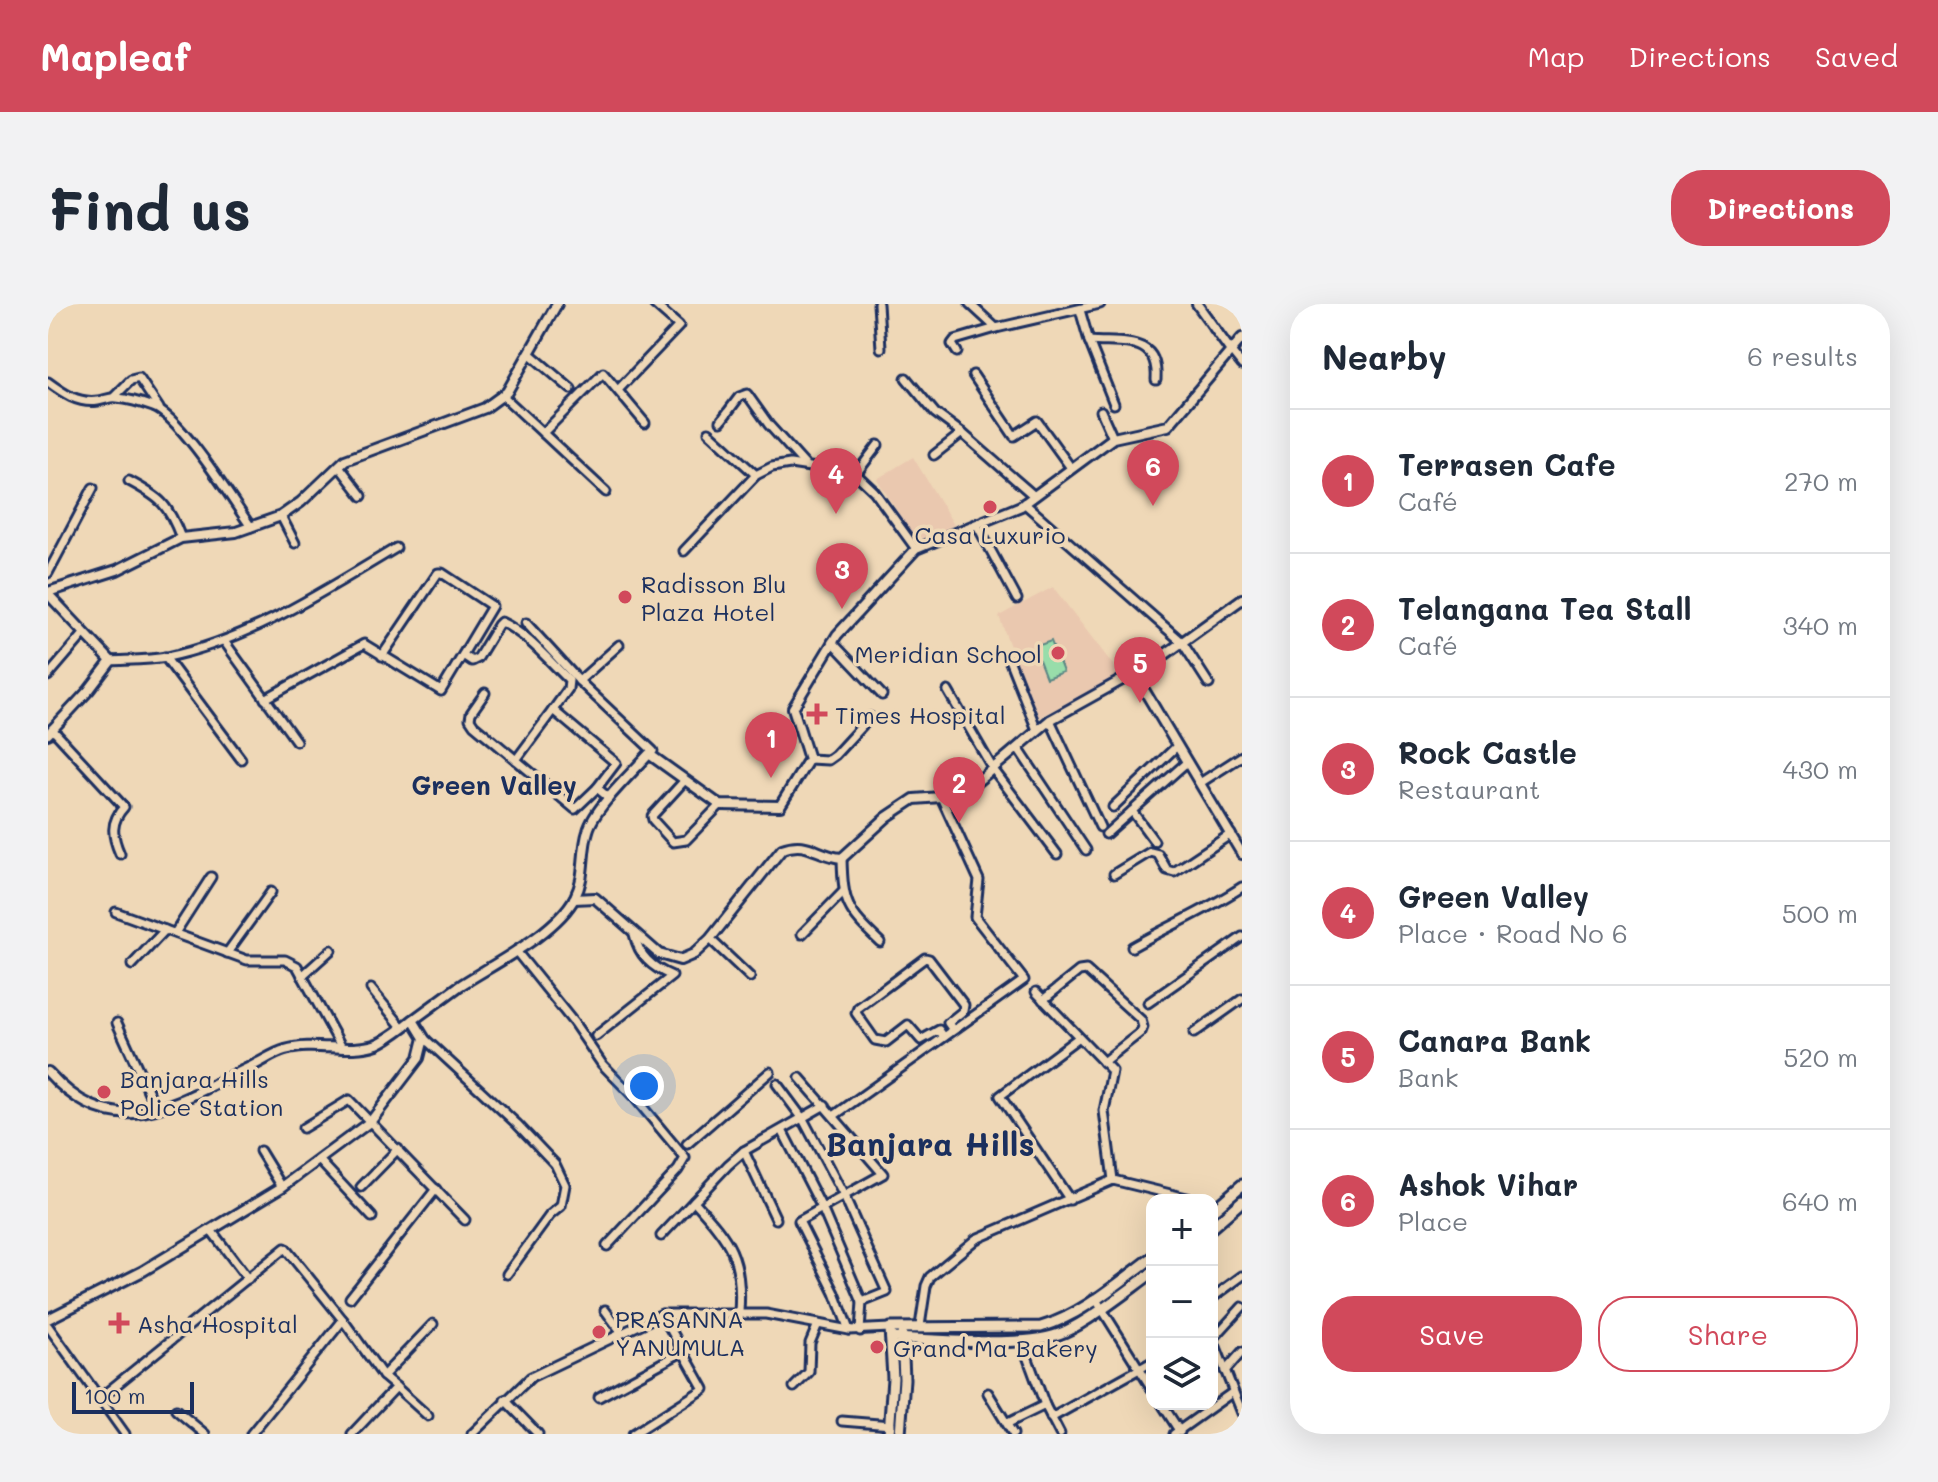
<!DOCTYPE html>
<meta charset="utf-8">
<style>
:root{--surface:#fff;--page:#f2f2f3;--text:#1f2937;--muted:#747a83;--line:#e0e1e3;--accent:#d1495b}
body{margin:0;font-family:Mali,sans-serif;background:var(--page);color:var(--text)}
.controls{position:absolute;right:24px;bottom:24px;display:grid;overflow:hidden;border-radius:16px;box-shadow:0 8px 32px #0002}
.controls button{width:72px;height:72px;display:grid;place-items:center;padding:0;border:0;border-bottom:2px solid var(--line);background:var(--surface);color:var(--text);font:40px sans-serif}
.scale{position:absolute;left:24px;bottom:20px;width:122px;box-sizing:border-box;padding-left:8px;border:4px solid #1b2f5e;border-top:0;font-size:22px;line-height:28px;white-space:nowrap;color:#1b2f5e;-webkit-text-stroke:6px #efd8b7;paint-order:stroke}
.you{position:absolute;left:596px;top:782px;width:28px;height:28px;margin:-20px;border:6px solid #fff;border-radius:50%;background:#1a73e8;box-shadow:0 0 0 12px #1a73e833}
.badge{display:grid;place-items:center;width:52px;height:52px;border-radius:50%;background:var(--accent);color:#fff;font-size:26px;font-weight:700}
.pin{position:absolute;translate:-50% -66px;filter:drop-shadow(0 2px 4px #0008)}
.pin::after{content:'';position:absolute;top:42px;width:28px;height:24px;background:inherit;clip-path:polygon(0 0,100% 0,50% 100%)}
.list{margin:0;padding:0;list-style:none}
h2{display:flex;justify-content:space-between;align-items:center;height:104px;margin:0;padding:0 32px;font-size:34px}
h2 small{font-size:26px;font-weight:400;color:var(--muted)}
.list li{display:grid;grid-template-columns:52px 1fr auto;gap:24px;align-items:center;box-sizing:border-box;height:144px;padding:0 32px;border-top:2px solid var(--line)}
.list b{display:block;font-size:30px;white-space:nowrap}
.list p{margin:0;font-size:26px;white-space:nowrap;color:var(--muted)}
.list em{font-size:26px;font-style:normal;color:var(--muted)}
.actions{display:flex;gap:16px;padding:24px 32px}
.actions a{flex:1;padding:18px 0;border:2px solid var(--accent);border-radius:32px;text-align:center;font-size:28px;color:var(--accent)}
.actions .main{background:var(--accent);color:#fff}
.icon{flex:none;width:44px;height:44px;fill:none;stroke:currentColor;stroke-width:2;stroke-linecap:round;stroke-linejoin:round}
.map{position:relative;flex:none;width:1194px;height:1130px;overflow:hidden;border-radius:32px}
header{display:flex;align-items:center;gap:48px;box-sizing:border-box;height:112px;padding:0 40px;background:var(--accent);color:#fff}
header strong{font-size:38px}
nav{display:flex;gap:44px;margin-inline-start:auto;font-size:28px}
.intro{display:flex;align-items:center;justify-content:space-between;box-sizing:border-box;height:192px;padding:0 48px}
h1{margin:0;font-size:56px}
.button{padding:20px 36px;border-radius:32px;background:var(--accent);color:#fff;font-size:28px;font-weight:700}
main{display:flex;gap:48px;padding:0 48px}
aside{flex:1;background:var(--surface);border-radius:32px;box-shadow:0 8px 32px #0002}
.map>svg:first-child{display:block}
.built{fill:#eac8af}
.park{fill:#98ddaa;stroke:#5a8684;stroke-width:2}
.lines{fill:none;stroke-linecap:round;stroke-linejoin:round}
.minor-casing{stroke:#1b2f5e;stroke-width:13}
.tertiary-casing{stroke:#1b2f5e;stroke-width:14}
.secondary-casing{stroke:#1b2f5e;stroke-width:15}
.minor{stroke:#efd8b7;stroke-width:7}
.tertiary{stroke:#efd8b7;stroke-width:8}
.secondary{stroke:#efd8b7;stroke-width:9}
.poi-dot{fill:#d1495b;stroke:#efd8b7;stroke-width:3}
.labels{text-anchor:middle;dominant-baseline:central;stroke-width:7;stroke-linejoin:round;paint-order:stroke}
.poi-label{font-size:24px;fill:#1b2f5e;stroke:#efd8b7;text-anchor:start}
.neighbourhood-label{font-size:26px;font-weight:bold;fill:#1b2f5e;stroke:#efd8b7}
.district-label{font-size:32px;font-weight:bold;fill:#1b2f5e;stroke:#efd8b7}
</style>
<header>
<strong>Mapleaf</strong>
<nav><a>Map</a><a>Directions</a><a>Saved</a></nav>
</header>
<div class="intro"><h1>Find us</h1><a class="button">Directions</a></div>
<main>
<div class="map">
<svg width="1194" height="1130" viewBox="0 0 1194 1130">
<rect width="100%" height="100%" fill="#efd8b7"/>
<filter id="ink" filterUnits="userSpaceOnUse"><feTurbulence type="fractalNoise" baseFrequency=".0125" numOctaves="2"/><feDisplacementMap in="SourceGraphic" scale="16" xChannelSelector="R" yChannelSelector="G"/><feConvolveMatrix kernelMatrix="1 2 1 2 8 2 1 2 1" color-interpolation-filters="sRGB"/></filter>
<g filter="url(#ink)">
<g class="built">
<polygon points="865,153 906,221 876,236 860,225 829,175"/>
<polygon points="1005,283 1072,370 988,415 951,312"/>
</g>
<polygon class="park" points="1003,337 1015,368 998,374 986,343"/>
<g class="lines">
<defs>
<g id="minor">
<polyline points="830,0 833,44"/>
<path d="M1032,6L1041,37C1074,40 1111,31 1108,76"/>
<polyline points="948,24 1052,0"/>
<polyline points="1041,37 1066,100"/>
<polyline points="1182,46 1194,61"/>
<polyline points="909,48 904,40 907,36 948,24 922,0"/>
<polyline points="481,49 523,85"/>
<polyline points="925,71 966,132 989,117 1023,164"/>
<polyline points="858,74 887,109 914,129"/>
<path d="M0,78C15,89 30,100 50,97C57,96 62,93 69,94C80,95 94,99 105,103C132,112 184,196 203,223"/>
<polyline points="570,86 631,22 606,0"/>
<polyline points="454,91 495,129 555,69 597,119"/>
<polyline points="66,93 83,76 91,74 111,104"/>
<polyline points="1053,107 1065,134"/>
<polyline points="673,117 691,93 699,90 721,121 758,162"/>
<polyline points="661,128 708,171"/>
<polyline points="495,129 558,188"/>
<polyline points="886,151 914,129 985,191"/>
<polyline points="291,162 314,192"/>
<polyline points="808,170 830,141"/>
<path d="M81,177C113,194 120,200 133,234"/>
<polyline points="976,199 1134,338 1161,380"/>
<polyline points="233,212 247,239"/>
<polyline points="929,221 969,295"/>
<polyline points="636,247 708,171 724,163 742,160 808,170 826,187 868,245"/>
<polyline points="0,269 45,184"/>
<polyline points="478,319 531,377 605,447"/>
<polyline points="176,337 248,437"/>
<polyline points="784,338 834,391"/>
<path d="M415,351L424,357L430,354L450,321L453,318C479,330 500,356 521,376L520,385L505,406"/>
<polyline points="117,353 193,455"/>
<path d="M63,357C81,356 101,356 119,353C202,336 276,287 348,244"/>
<polyline points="962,358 989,426"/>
<polyline points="0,372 36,330"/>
<polyline points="531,377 571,341"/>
<polyline points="900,387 945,465 1009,550"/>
<polyline points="437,389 423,409 422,415 426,421 527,505 549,484 561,494"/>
<polyline points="217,395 316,340 393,387 444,302 394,269 390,269 334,352"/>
<polyline points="1002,416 1052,523"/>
<path d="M4,425L76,503C62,518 64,532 72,550"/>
<polyline points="970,444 1038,546"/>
<polyline points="761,455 780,456 787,451 822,413"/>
<polyline points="468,456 505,406 568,459 549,484"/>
<polyline points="637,476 604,512 605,516 625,538 638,536 672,501"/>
<polyline points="1152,479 1194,452"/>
<polyline points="1065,503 1129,442"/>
<polyline points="1084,507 1106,537"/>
<polyline points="1058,530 1139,458"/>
<path d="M794,554C795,600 799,607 832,638"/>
<polyline points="1066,570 1102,548 1110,550 1119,566 1126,568 1183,530"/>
<polyline points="68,608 199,656 237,656 249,662 294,744"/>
<polyline points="127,629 163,573"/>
<polyline points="754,630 795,588"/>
<polyline points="662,635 702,673"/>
<path d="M1084,643C1121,622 1159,606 1194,583"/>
<polyline points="468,647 526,719 554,760 587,794 637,854 630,866 559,942"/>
<polyline points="179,649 223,588"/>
<polyline points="84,661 117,626"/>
<polyline points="254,672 283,646"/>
<polyline points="323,685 354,723"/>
<polyline points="988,688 1064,767 1056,807 1065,876"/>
<polyline points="995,696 1031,667 1038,666 1093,716 1095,723 1093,728 1055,758"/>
<polyline points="1100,699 1194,633"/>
<polyline points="69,719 108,804"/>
<polyline points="1146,729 1194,695"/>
<path d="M548,732L624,672C603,663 591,652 586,630"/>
<polyline points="896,733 891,726 873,736 860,721 838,738 827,736 808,709 810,704 877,654 881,655 916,701 915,707 900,719 905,726"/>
<polyline points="376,734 469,820 507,860 517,881 513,902 502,911 459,970"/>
<polyline points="752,774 835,870 751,917 787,989 801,1026"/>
<polyline points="729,780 755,815 796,892 839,988 814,998"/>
<polyline points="787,811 976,676 927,613 931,576 893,493"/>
<polyline points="255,824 301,796 417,916"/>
<polyline points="734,826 774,904 814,998 812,1027"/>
<polyline points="639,840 722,768"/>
<polyline points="212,847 234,883"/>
<polyline points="696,847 728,915"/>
<polyline points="271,856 324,913"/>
<polyline points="313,883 350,845"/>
<polyline points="1022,896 952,792 1030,734"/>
<path d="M646,897C682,937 695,953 691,1008"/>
<polyline points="163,926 200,975"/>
<polyline points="613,932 680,861 696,847 777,801"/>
<polyline points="302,994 388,885"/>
<polyline points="1047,994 1104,1085"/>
<polyline points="1164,994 1194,972"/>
<polyline points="557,1006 574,1029"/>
<polyline points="295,1016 335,1072"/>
<polyline points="0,1022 77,1130"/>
<polyline points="872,1022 878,982 882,973 928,935 1065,876 1147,896"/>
<polyline points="1164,1033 1194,1109"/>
<polyline points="1165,1035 1194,1003"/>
<polyline points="973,1036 997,1101 1012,1130"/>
<polyline points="1177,1067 1194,1048"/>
<polyline points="348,1083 380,1112"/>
<polyline points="746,1083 761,1068 762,1039 770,1020"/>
<polyline points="940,1089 965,1130"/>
<polyline points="551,1093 634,1048"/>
<polyline points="52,1094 237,944 295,1016 203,1130"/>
<polyline points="457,1096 490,1130"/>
<polyline points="1114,1100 1132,1128"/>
<polyline points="128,1106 157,1130"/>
<polyline points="1003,1114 1104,1058"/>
<polyline points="794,1117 843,1121"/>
<polyline points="960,1119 997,1101"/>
<polyline points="304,1130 348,1083 335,1072 385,1020"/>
<polyline points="424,1130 483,1073 614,1010 718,1010 801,1026 842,1024"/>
<polyline points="585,1130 656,1085 614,1010"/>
<polyline points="1126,1130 1185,1088"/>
</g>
<g id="tertiary">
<polyline points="1149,0 1182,46"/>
<polyline points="0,288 69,266 133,234 188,228 233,212 253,198 297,156 437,104 459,88 509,0"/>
<polyline points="0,290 63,357 41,386 0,430"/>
<polyline points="1086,369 1194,550"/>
<path d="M526,595L547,594L611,650L632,656L646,650L662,635L734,545C760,535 769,552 794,554L839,513L866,495L893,493L930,477L1002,416L1108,357L1194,295"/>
<path d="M0,768C69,845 129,797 204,762C215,757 226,749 237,746C267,737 299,750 329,740C341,735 354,724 365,716"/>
<path d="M0,1015L95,967L234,883L323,817L371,754L376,734L365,716C380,705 395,694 410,683C443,661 508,630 527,593C538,572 533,549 540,527C546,504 585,468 601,450L672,501L732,502L761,455L745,404L789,331L868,245L973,202L1065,134L1120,122L1194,34"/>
</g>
<g id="secondary">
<polyline points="1164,907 1194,881"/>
<polyline points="1164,923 1194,897"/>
<path d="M843,1034C887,1035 978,1045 1016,1028C1043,1016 1080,986 1104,969"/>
<path d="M841,1130L845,1074L842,1024L993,1023C1034,1011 1070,979 1104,954"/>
<polyline points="852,1130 856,1075 854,1031"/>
</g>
</defs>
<use href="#minor" class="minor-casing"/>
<use href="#tertiary" class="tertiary-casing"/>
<use href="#secondary" class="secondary-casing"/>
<use href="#minor" class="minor"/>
<use href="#tertiary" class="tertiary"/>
<use href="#secondary" class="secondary"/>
</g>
</g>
<g class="poi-dot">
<circle cx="942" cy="203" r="8"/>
<circle cx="577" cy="293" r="8"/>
<circle cx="1010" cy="349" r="8"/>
<path d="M765 398h8v8h8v8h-8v8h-8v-8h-8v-8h8z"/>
<circle cx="56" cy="788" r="8"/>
<path d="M67 1007h8v8h8v8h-8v8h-8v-8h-8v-8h8z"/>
<circle cx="551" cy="1028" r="8"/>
<circle cx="829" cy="1043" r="8"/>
</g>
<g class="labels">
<g class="poi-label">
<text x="942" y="230" text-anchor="middle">Casa Luxurio</text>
<text x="593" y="279">Radisson Blu<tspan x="593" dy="28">Plaza Hotel</tspan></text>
<text x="994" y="349" text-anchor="end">Meridian School</text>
<text x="787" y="410">Times Hospital</text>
<text x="72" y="774">Banjara Hills<tspan x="72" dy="28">Police Station</tspan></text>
<text x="567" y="1014">PRASANNA<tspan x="567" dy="28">YANUMULA</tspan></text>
<text x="89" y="1019">Asha Hospital</text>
<text x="845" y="1043">Grand Ma Bakery</text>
</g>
<g class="neighbourhood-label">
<text x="446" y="481">Green Valley</text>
</g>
<g class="district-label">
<text x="882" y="839">Banjara Hills</text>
</g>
</g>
</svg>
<div class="controls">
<button>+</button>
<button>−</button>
<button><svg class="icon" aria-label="layers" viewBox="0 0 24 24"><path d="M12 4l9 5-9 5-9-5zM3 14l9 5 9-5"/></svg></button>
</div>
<div class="scale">100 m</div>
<div class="you"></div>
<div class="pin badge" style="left:723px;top:474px">1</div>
<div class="pin badge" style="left:911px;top:519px">2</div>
<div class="pin badge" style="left:794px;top:305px">3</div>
<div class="pin badge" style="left:788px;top:210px">4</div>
<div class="pin badge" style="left:1092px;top:399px">5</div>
<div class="pin badge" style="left:1105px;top:202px">6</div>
</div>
<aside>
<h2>Nearby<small>6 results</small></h2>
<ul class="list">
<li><span class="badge">1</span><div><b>Terrasen Cafe</b><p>Café</p></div><em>270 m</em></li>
<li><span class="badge">2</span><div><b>Telangana Tea Stall</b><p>Café</p></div><em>340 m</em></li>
<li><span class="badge">3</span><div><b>Rock Castle</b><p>Restaurant</p></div><em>430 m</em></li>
<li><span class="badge">4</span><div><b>Green Valley</b><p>Place · Road No 6</p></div><em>500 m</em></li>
<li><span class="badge">5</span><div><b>Canara Bank</b><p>Bank</p></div><em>520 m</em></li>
<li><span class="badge">6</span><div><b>Ashok Vihar</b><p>Place</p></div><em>640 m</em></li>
</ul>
<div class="actions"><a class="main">Save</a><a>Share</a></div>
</aside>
</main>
